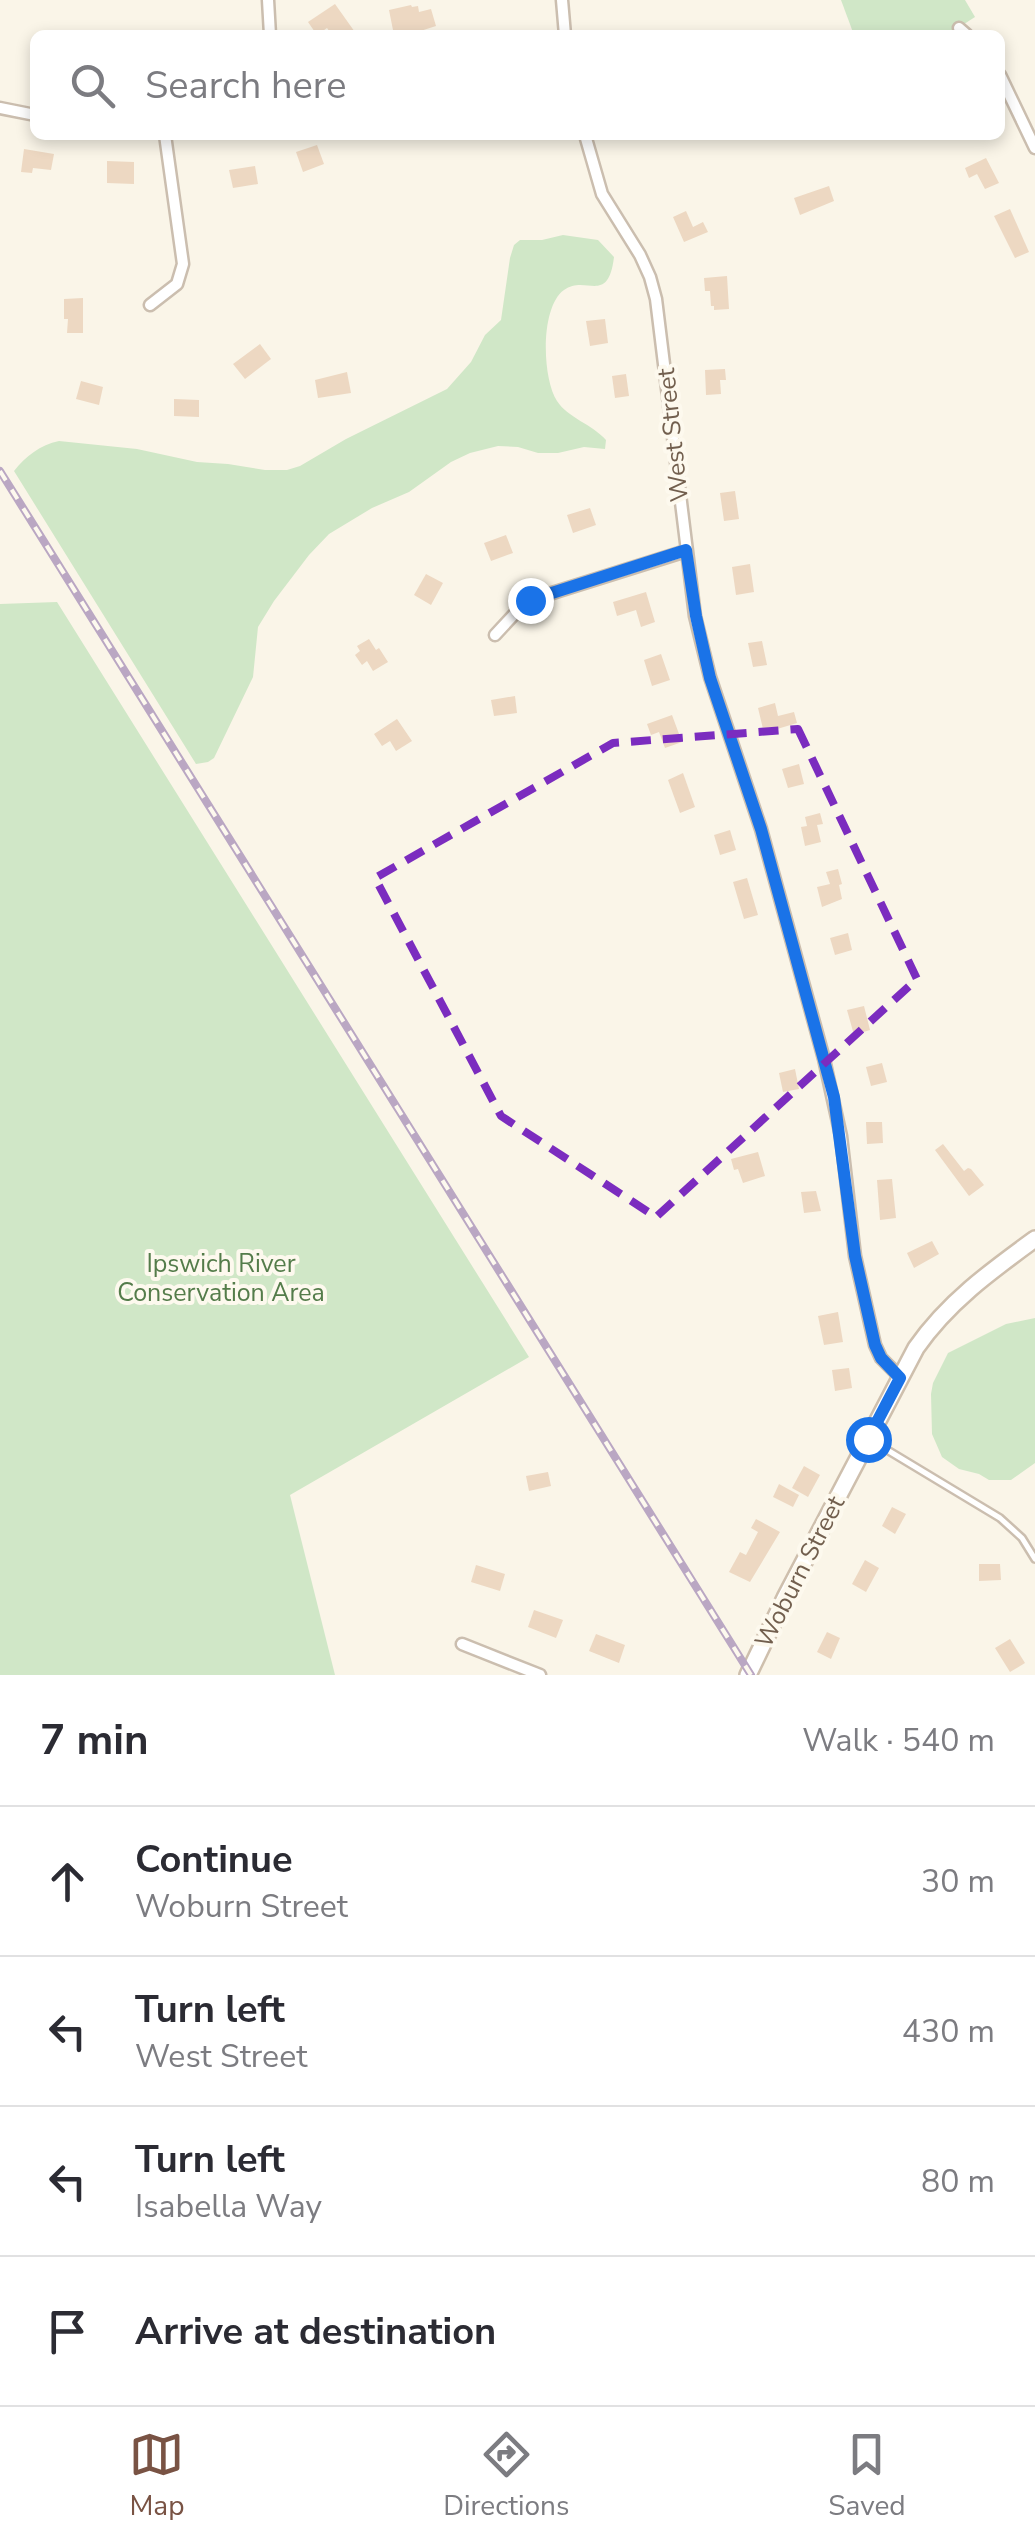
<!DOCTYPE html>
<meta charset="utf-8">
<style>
:root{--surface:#fff;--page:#f7f7f7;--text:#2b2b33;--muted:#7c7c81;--line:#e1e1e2;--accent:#795344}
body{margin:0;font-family:"Nunito Sans",sans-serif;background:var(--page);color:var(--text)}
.stop{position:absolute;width:30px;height:30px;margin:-22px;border:8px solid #1a73e8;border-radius:50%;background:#fff}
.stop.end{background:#1a73e8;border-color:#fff;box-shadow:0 2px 10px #0008}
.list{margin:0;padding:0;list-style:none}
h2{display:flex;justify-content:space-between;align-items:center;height:130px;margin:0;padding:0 40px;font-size:42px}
h2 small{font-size:32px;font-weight:400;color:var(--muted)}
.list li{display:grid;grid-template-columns:65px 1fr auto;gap:30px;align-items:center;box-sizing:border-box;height:150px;padding:0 40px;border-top:2px solid var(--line)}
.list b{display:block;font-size:38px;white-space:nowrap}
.list p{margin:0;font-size:32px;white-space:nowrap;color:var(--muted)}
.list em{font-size:32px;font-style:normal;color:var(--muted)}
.icon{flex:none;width:55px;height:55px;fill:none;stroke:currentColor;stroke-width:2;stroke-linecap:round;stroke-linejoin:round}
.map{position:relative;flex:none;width:1035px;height:1675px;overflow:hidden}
.search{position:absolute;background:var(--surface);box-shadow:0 5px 15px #0003;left:30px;right:30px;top:30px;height:110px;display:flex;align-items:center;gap:25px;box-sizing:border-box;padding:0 35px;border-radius:15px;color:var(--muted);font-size:38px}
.sheet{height:730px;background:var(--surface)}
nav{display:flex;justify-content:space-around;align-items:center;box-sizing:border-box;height:140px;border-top:2px solid var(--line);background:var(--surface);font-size:28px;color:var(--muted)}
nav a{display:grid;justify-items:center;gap:5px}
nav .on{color:var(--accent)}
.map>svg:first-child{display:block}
.green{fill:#d0e7c7}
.building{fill:#edd8c2}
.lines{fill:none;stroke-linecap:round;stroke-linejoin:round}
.lane-casing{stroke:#cbbeaf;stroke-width:10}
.street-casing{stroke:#cbbeaf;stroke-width:15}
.secondary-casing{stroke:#cebfad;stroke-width:20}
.lane{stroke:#fff;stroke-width:5}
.street{stroke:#fff;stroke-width:10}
.secondary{stroke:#fff;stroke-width:15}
.rail-casing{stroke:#baa7c3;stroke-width:8}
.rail{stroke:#fdf9ee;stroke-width:4;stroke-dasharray:11;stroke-linecap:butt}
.route{stroke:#1a73e8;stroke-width:12}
.marked{fill:none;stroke:#7b2cbf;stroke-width:8;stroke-dasharray:20 12;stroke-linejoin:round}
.labels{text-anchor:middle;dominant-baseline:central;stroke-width:8;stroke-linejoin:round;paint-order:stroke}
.street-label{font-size:25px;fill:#725f4e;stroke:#fdf9ee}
.park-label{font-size:25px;fill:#547c4a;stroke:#fdf9ee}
</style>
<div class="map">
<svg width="1035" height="1675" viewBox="0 0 1035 1675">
<rect width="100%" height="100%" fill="#faf5e8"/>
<g class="green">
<polygon points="841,0 965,0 975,17 947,35 854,35"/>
<path d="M563,235L598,240L614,257C608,306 586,274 564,290C540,307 542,378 557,401C568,418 592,424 606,440L605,449L584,447L558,453H538L518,447L498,446L470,453L451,462L409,492L372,508L329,534L309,555L274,601L258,627L253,677L214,758L208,762L196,764L14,471C26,456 40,445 59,441L137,449L197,462L228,464L265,470H287L300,466L346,439L447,389L471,362L485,335L501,320L510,258L514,245L520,240H542Z"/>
<polygon points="57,602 529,1357 290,1495 335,1675 0,1675 0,604"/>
<polygon points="1035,1318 1035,1463 1011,1480 989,1480 979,1474 959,1469 942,1457 932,1434 931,1394 933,1383 948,1353 1006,1324"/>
</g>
<g class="building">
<polygon points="335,4 357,35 332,35 327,28 317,35 308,22"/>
<polygon points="411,5 412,7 418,6 419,12 431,9 436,26 408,35 394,35 389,10"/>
<polygon points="317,145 324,164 303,172 296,152"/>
<polygon points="24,149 54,154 51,170 33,168 32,173 21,172"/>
<polygon points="986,158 999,183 985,189 977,174 969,178 965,168"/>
<polygon points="107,161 134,162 134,184 107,183"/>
<polygon points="255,166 258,184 233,188 229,170"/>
<polygon points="829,186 834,201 800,215 794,198"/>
<polygon points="1010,209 1029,252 1015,258 994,216"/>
<polygon points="686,211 693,227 703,222 708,232 684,242 673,217"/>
<polygon points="727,276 729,309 714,310 714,306 711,306 710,291 705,291 704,278"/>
<polygon points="83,298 83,333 67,333 68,319 64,319 64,299"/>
<polygon points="605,319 608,343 590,346 586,321"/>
<polygon points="260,344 271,359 245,379 233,364"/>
<polygon points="725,369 726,380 720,380 721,394 706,395 705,370"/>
<polygon points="347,372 351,393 318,398 315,380"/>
<polygon points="626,374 629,396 615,398 612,376"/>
<polygon points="81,381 103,387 99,405 76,399"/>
<polygon points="174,399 199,400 199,417 174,416"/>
<polygon points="735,491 739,519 724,521 720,493"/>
<polygon points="590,508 596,525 573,533 567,515"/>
<polygon points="506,535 513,553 491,561 484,543"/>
<polygon points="750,564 754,592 736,595 732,567"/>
<polygon points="426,574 443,583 431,605 414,595"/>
<polygon points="646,592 655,622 641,627 636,610 617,616 613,602"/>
<polygon points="369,639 376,650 379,648 388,662 373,671 367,661 362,665 355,655 360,651 357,646"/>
<polygon points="762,641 767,665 753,667 748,643"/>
<polygon points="661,654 670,680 652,686 644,660"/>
<polygon points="515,696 517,713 494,716 491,700"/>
<polygon points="775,703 778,716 794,712 797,723 764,733 758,708"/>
<polygon points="672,715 682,742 665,748 659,732 651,735 647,724"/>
<polygon points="397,719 412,741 396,751 390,741 382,746 374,734"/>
<polygon points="799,764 804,784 788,788 782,769"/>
<polygon points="683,773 695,807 680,813 668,780"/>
<polygon points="820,813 823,824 817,825 821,842 805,846 801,827 807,826 805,817"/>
<polygon points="730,830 736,850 720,855 714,835"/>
<polygon points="838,869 842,884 839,885 842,899 822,907 817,887 830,884 826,872"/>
<polygon points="747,878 758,915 744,919 733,882"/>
<polygon points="848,933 852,950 835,955 830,938"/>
<polygon points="864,1006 870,1030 854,1035 847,1010"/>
<polygon points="882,1063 887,1082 871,1086 866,1067"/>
<polygon points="795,1069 799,1089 783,1092 779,1073"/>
<polygon points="866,1122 882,1122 883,1143 867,1144"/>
<polygon points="943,1144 964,1171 968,1168 971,1169 984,1185 969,1196 935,1150"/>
<polygon points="758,1152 765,1176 743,1183 738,1169 734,1170 731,1159"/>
<polygon points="892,1179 896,1218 880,1220 877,1180"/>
<polygon points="816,1191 821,1211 804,1213 801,1192"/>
<polygon points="932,1241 939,1254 914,1268 907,1253"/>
<polygon points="838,1312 843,1342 824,1345 818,1316"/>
<polygon points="849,1368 852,1388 835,1391 832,1370"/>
<polygon points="804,1466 820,1475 808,1497 792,1488"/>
<polygon points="548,1472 551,1486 529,1491 526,1476"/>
<polygon points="779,1484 799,1495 793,1507 773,1497"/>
<polygon points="892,1507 906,1514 895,1534 882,1526"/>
<polygon points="756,1519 780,1532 750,1582 729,1572 740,1552 746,1555 758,1532 751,1528"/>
<polygon points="865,1560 879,1568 866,1592 852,1584"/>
<polygon points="979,1564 1000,1564 1001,1580 979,1581"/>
<polygon points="476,1565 505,1574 500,1591 471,1582"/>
<polygon points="534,1610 563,1620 556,1638 528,1627"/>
<polygon points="827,1632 840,1638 831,1659 817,1652"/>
<polygon points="596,1634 625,1645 619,1663 589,1651"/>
<polygon points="1010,1639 1025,1663 1010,1672 995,1648"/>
</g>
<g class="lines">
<defs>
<polyline id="lane" points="869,1439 1000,1518 1022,1538 1035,1559"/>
<g id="street">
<polyline points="268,0 270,35"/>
<polyline points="562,0 565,35"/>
<polyline points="959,28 967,35"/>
<polyline points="1000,75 1035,148"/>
<polyline points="0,108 35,115"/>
<polyline points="585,135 602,194 640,255 650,277 656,299 695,616 710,677 761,829 824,1059 841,1136 855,1256 875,1345 881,1358 900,1377"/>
<polyline points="150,305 177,284 183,264 165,135"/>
<polyline points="495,635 520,608 530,600 686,551"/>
<polyline points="462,1644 540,1675"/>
</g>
<path id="secondary" d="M748,1675L785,1598L916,1348C948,1302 991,1271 1035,1239"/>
</defs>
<use href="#lane" class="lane-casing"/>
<use href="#street" class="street-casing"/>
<use href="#secondary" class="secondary-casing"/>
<use href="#lane" class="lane"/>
<use href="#street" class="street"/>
<use href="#secondary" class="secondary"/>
<defs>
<polyline id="rail" points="0,471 751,1675"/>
</defs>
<use href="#rail" class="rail-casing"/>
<use href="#rail" class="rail"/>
</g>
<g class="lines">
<polyline class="route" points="530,600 686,550 696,616 710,678 761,829 834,1097 855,1256 875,1345 881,1358 900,1378 868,1439"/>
</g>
<path class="marked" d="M798,729L917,979L656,1217L501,1116L375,878L613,743Z"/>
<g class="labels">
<g class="street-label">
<text transform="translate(673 435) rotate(-96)">West Street</text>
<text transform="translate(800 1572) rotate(-63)">Woburn Street</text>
</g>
<g class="park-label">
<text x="221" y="1264">Ipswich River<tspan x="221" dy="29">Conservation Area</tspan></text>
</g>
</g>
</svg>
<div class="stop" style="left:868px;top:1439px"></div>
<div class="stop end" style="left:530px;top:600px"></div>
<div class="search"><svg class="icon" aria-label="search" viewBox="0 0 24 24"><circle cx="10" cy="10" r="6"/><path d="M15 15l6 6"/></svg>Search here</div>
</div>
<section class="sheet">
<h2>7 min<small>Walk · 540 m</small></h2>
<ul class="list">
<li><svg class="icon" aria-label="ahead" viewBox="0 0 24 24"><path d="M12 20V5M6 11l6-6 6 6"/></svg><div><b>Continue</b><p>Woburn Street</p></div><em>30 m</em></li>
<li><svg class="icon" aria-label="left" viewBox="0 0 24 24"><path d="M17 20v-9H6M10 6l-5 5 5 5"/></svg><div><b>Turn left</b><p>West Street</p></div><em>430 m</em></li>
<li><svg class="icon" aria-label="left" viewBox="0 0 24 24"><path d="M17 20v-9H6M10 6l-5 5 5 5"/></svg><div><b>Turn left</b><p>Isabella Way</p></div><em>80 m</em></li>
<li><svg class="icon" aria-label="arrive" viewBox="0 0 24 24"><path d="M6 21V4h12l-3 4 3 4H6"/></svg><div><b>Arrive at destination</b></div></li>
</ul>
</section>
<nav>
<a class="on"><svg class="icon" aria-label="map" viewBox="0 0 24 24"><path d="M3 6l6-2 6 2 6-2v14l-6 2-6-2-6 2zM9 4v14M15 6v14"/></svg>Map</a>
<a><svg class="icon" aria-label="directions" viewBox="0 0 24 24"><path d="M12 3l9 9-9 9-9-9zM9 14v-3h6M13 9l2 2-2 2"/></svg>Directions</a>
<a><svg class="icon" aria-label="saved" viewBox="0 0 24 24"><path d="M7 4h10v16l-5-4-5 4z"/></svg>Saved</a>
</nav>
